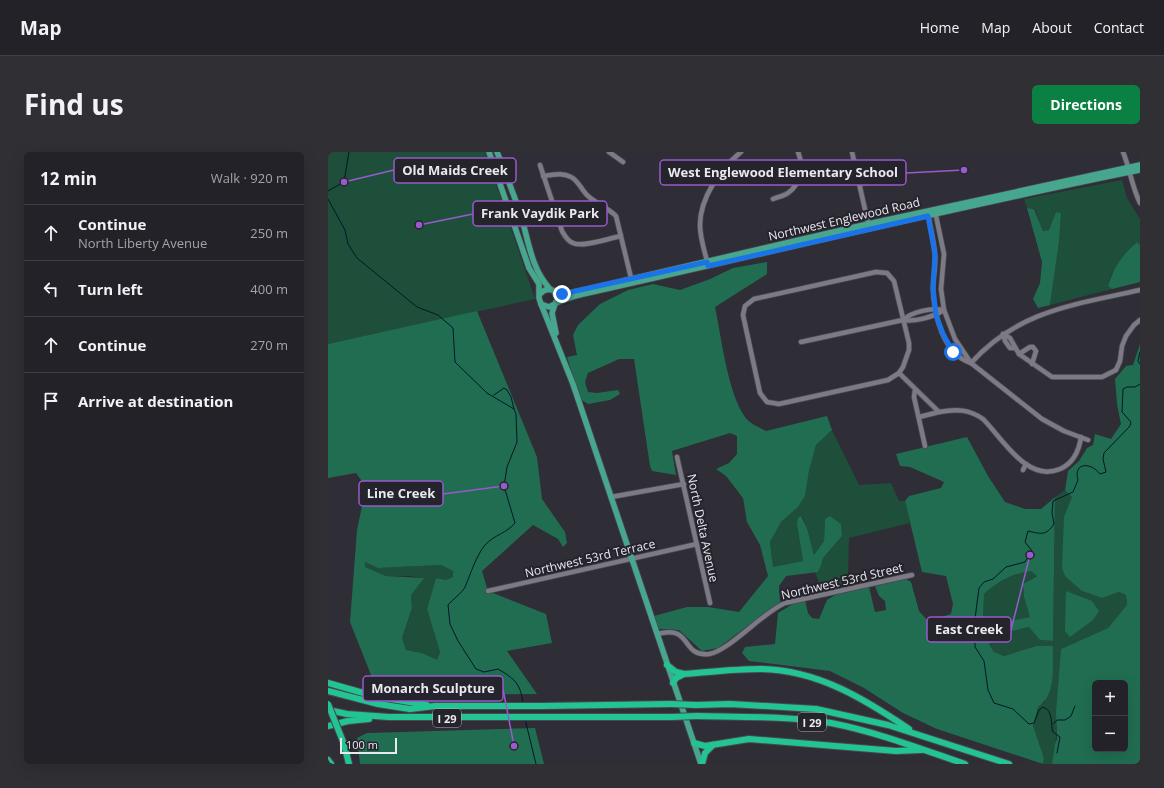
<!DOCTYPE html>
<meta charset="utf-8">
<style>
:root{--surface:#232228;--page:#2f2f34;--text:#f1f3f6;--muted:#a3a4a8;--line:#403f45;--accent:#0b8043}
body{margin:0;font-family:"Open Sans",sans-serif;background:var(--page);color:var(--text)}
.controls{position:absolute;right:12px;bottom:12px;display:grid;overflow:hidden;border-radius:6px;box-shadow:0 4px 16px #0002}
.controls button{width:36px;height:36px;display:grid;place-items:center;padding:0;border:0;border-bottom:1px solid var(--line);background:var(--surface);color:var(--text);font:20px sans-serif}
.scale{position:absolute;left:12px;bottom:10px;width:57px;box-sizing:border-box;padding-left:4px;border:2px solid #eae8ef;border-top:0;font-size:11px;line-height:14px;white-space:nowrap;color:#eae8ef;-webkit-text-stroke:3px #25232c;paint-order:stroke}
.stop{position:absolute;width:12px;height:12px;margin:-9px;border:3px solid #1a73e8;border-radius:50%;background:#fff}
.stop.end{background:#1a73e8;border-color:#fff;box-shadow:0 1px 4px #0008}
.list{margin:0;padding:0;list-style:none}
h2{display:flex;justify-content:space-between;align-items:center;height:52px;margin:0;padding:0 16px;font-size:17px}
h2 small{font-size:13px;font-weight:400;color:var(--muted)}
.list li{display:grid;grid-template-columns:26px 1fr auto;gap:12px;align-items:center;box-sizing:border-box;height:56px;padding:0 16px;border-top:1px solid var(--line)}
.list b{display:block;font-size:15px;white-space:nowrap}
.list p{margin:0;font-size:13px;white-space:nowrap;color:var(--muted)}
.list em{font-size:13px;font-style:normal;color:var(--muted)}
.icon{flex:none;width:22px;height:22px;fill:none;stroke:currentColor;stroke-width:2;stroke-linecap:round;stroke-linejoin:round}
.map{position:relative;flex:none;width:812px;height:612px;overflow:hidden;border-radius:6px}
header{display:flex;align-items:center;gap:24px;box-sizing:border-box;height:56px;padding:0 20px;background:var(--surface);border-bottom:1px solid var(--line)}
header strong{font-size:19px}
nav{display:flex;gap:22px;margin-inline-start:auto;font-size:14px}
.intro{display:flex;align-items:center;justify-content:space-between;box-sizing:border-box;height:96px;padding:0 24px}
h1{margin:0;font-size:28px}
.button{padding:10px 18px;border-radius:6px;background:var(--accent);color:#fff;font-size:14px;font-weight:700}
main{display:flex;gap:24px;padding:0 24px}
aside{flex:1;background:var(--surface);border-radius:6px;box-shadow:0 4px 16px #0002}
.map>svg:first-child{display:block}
.green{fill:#1e4f3b}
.forest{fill:#216d51;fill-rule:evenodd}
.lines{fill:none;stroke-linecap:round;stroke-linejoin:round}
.stream{stroke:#001926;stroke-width:1}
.minor-casing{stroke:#4a4850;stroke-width:6}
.major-casing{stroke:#4a4850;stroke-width:7}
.highway-casing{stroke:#4a4850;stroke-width:8}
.minor{stroke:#7c7a85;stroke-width:4.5}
.major{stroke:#46a68e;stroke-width:5.5}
.highway{stroke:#22c494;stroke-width:6}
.highway-bridge-casing{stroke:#4a4850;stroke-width:8;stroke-linecap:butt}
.highway-bridge{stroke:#22c494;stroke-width:6}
.route{stroke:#1a73e8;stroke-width:5}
.labels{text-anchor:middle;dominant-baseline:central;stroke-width:4;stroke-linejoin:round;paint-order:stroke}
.shield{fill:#25232c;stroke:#afadb4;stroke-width:1}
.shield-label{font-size:11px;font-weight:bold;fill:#eae8ef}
.street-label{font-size:12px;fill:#eae8ef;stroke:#25232c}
.leader{fill:none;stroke:#975bcb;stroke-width:1.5}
.callout-dot{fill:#975bcb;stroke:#25232c;stroke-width:1.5}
.callout{fill:#25232c;stroke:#975bcb;stroke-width:1.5}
.callout-label{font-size:13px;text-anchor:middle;font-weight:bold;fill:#eae8ef}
</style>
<header>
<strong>Map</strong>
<nav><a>Home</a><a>Map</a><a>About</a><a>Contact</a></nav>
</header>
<div class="intro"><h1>Find us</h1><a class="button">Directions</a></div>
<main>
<aside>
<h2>12 min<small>Walk · 920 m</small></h2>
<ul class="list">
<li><svg class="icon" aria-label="ahead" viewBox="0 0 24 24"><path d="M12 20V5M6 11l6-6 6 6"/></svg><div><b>Continue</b><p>North Liberty Avenue</p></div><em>250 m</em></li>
<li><svg class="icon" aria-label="left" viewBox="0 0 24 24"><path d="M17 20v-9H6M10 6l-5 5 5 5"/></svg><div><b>Turn left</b></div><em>400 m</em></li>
<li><svg class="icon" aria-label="ahead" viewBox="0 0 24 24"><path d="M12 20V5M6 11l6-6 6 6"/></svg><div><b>Continue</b></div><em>270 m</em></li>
<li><svg class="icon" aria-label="arrive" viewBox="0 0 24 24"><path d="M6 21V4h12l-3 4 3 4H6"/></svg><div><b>Arrive at destination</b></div></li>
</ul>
</aside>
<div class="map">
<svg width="812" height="612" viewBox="0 0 812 612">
<rect width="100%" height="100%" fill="#2f2d36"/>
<g class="green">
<polygon points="0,0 157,0 207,147 0,192"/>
<polygon points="794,28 799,46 812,67 812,93 809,90 783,123 780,134 784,137 722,153 731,90 733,61 728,60 721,78 715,79 707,57 699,56 696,47"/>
<polygon points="504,278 531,333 563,331 571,349 577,349 582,371 521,386 520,423 511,436 498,439 491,431 487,420 490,420 493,414 495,406 514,384 513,372 502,364 497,367 496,389 486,403 479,376 474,364 469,372 475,409 445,415 442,390 453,370 470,355 477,344 481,319 488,293"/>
<path d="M737,338L744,345L741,353L754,439L774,446L791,440L798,443L799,453L780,476L733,497L728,577C729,589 726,600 724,612H715L716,606L705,575L710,555L717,550L708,494L676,504L666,500L661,492L673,482L702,475L712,488L725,489L727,345Z"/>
<polygon points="37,410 50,416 113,413 125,419 126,425 118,428 108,426 99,457 112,500 109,509 94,501 78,498 74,486 84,456 83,443 95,426 81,424 58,424 36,415"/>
<path d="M703,419L709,423L695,432L696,445L702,465L658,474L655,471L656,442C671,429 683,422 703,419Z"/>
</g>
<g class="forest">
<polygon points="699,56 706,57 715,79 721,78 728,60 733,61 731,90 722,153 710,156 705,147 712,131 714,110"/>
<path d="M809,90L812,93V130L784,137L780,134C786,114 794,104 809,90Z"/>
<path d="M439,110V122L387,155C393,182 401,253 422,270C426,274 433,276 438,279L499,264L504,278L488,293L481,319L477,344L470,355L453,370L442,390L445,415L475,409L469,372L470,366L473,364L479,376L486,403L496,389L497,367L502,364L513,372L514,384L495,406L493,414L490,420L458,424L451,434L452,450L390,496L374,499L351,478L331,477L326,464L359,455H380L411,460L440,424L432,393L419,370L415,346L398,324L388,317L401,311L409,302V284L402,281L344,299L348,323L324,319L322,314L306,207H291L260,221L257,230L260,240L269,241L290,238L292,242L282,248L260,252L252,247L239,205L249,203L245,183L250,173L272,152L300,138L325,132L352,138L382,127L405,116Z"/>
<path d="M149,159L209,305L214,347L237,380L239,391L235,395L230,387L205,373L154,419L160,439L218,462L224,491L179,499L209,542L107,543L47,533L22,470L29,378L38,335L28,321L0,326V192ZM37,410L50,416L113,413L125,419V425L118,428L108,426L99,457L112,500L109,508L94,501L78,498L74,486L84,456L83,443L96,426L58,424L37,415Z"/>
<path d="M812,192V612H724L727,592L729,587L728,561L733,497L780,476L799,453L798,443L791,440L774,446L754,439L737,424L734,416L736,365L744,345L737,338L740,319L751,309L759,296L765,293L767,282L783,287L793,272L789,252L787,227L798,214L805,213ZM767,531H797V597H767Z"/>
<path d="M639,285L660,324L677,350L697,357H713L727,345L725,489L712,488L701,475L673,482L661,492L666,500L676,504L708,494H725C724,515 729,542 710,555L705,574L716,606L715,612L609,577L575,561L536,536L502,519L421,509L414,501L417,495L447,492L450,461L468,450L477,448L480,461L484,466L491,467L499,448L507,443L541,435L547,460L558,458L557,449L551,444L547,434L578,427L583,430L591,459L600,469L623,462L625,452L618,424L594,420L577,349L581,344L613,336L616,330L582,315L572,314L568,302ZM703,419L709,424L695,432L696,445L702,465L658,474L655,470L656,442C671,429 683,422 703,419Z"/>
<polygon points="738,439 764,449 771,459 765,468 742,485 737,479"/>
<polygon points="207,576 216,612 32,612 29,586 39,581"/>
</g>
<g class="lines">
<g class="stream">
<polyline points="0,39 16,30 21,0"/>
<path d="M0,47L17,78L20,92L29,106L89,155L110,163L125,176L127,210L159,241L186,257L188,262L189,290L179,315L176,334L187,371C179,381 166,383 157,393C148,404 143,421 137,435C134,441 125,447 120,453L122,472L130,489L148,517L156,520L170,517C187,527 193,532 195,552"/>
<polyline points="812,200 810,209 812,212"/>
<polyline points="166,243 176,236 179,238 183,245 186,257"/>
<polyline points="197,567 208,612"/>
<polyline points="725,572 729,568 737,568 743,564 747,554"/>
<path d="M729,601L732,585L725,580C722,572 726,559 715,555L711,558L706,571L701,572L685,557L666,551L660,538L656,509L647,495V467L651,436L656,430L665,427L678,415L697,410L704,399L697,390L700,379C713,382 718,384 726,372L724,361L725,349L745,340L750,328C745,310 763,310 772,322L778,320L775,307L776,301L802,274L803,270L794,260L795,237L799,235H807L812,232"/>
</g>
<defs>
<g id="minor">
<polyline points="281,0 295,10"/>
<polyline points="524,0 541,75"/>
<path d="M795,0C802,17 804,35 812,51"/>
<path d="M212,13L234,79C237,84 239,89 245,91C254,96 282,86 293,84"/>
<path d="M215,24C225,23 234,20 243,25C250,28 254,39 260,44C269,52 280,56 288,64L304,130"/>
<polyline points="532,32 553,27"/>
<path d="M445,47C450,45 456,44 460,41C472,33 476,13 470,0"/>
<polyline points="607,59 616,102 613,137 616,158 627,187 643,211 714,267 736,279 760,288"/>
<path d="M600,61C602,75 606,89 607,103C608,114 605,125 605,137C606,163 615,202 643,211"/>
<polyline points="194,68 227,57"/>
<path d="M380,113C377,100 372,87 372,73C372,46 392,17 413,0"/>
<polygon points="548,120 559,121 566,129 581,191 581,198 575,215 571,221 560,228 451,252 439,250 432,241 415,163 417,154 426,147"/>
<path d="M575,168C585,159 603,156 616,158"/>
<polyline points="675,182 682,186 691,202 724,225 774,225 788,218 792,209 794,194 798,184 806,173 812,168"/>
<polyline points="675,182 677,189 682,196 687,196"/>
<path d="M473,190L575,168C588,170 605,165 616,158"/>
<polyline points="691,202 702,195 705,195 708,199 704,212"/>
<path d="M643,211C691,158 746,153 812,138"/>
<path d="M571,221L611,260C628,257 641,257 655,267C675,287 699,331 732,317C746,311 751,299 753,285"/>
<polyline points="587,238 586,245 597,294"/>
<polyline points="591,265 611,260"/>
<polyline points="349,305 382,451"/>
<polyline points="695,318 698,312"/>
<polyline points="283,345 356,332"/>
<polyline points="160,439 369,392"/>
<path d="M329,482C365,472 352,505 381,502C401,499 435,460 457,451L584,423"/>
</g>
<g id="major">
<polyline points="161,0 201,116 211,132 211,146 213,152 221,155 227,152 229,147 226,139"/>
<path d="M169,0C177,20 185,40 192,61C201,88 202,115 222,137"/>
<path d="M212,142C220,132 229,142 239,142L540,72L812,13"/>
<path d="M228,151L247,144C435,102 623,56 812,18"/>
<polyline points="213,152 245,232 373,612"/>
<polyline points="227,152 224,161 228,181"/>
</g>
<g id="highway">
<path d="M339,513L348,520L356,522C381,520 407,517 433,517C489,518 535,546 581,577"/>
<polyline points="0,531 46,544 99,553"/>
<polyline points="345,531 348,526 356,522"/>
<polyline points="0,539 50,552 82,557 107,554 214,554 343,552"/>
<polyline points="368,553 402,552 488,557 560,573 681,612"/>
<polyline points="0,558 19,562 61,565 344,565"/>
<path d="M368,564C413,565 458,564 503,571C549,580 593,597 637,612"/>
<polyline points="0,574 20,569 41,567"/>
<polyline points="366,591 377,594 421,587 568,599 593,598"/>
<polyline points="16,592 21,612"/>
<polyline points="0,608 3,612"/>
<polyline points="374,612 377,601 385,593"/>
</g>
</defs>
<use href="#minor" class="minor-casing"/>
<use href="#major" class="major-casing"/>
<use href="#highway" class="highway-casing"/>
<use href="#minor" class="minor"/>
<use href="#major" class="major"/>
<use href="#highway" class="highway"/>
<defs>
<g id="highway-bridge">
<polyline points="0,552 16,592"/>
<polyline points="343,552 368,553"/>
<polyline points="344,565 368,564"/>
</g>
</defs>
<use href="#highway-bridge" class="highway-bridge-casing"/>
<use href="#highway-bridge" class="highway-bridge"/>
</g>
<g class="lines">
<polyline class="route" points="234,142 379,110 380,114 600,64 607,102 605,137 608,163 615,182 625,200"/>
</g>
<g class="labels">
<g class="shield">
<rect x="105" y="557" width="28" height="18" rx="3"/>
<rect x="470" y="561" width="28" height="18" rx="3"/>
</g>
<g class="shield-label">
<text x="119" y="566">I 29</text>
<text x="484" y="570">I 29</text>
</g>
<g class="street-label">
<text transform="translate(516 67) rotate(-13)">Northwest Englewood Road</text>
<text transform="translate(375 376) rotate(78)">North Delta Avenue</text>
<text transform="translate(262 406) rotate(-13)">Northwest 53rd Terrace</text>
<text transform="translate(514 429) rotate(-13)">Northwest 53rd Street</text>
</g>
</g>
<path class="leader" d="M16 30L66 18M636 18L578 21M91 73L145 62M176 334L115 342M702 403L683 478M186 594L175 537"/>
<g class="callout-dot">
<circle cx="16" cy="30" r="4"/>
<circle cx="636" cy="18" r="4"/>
<circle cx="91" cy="73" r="4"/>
<circle cx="176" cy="334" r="4"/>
<circle cx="702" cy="403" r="4"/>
<circle cx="186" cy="594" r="4"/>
</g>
<g class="callout">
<rect x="66" y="6" width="122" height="25" rx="4"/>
<rect x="332" y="8" width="246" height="25" rx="4"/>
<rect x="145" y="49" width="134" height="25" rx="4"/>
<rect x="31" y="329" width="84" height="25" rx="4"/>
<rect x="599" y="465" width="84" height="25" rx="4"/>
<rect x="35" y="524" width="140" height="25" rx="4"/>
</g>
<g class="callout-label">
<text x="127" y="23">Old Maids Creek</text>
<text x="455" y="25">West Englewood Elementary School</text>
<text x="212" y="66">Frank Vaydik Park</text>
<text x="73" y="346">Line Creek</text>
<text x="641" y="482">East Creek</text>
<text x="105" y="541">Monarch Sculpture</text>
</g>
</svg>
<div class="controls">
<button>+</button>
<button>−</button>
</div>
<div class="scale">100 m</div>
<div class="stop" style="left:625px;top:200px"></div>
<div class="stop end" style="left:234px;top:142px"></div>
</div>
</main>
